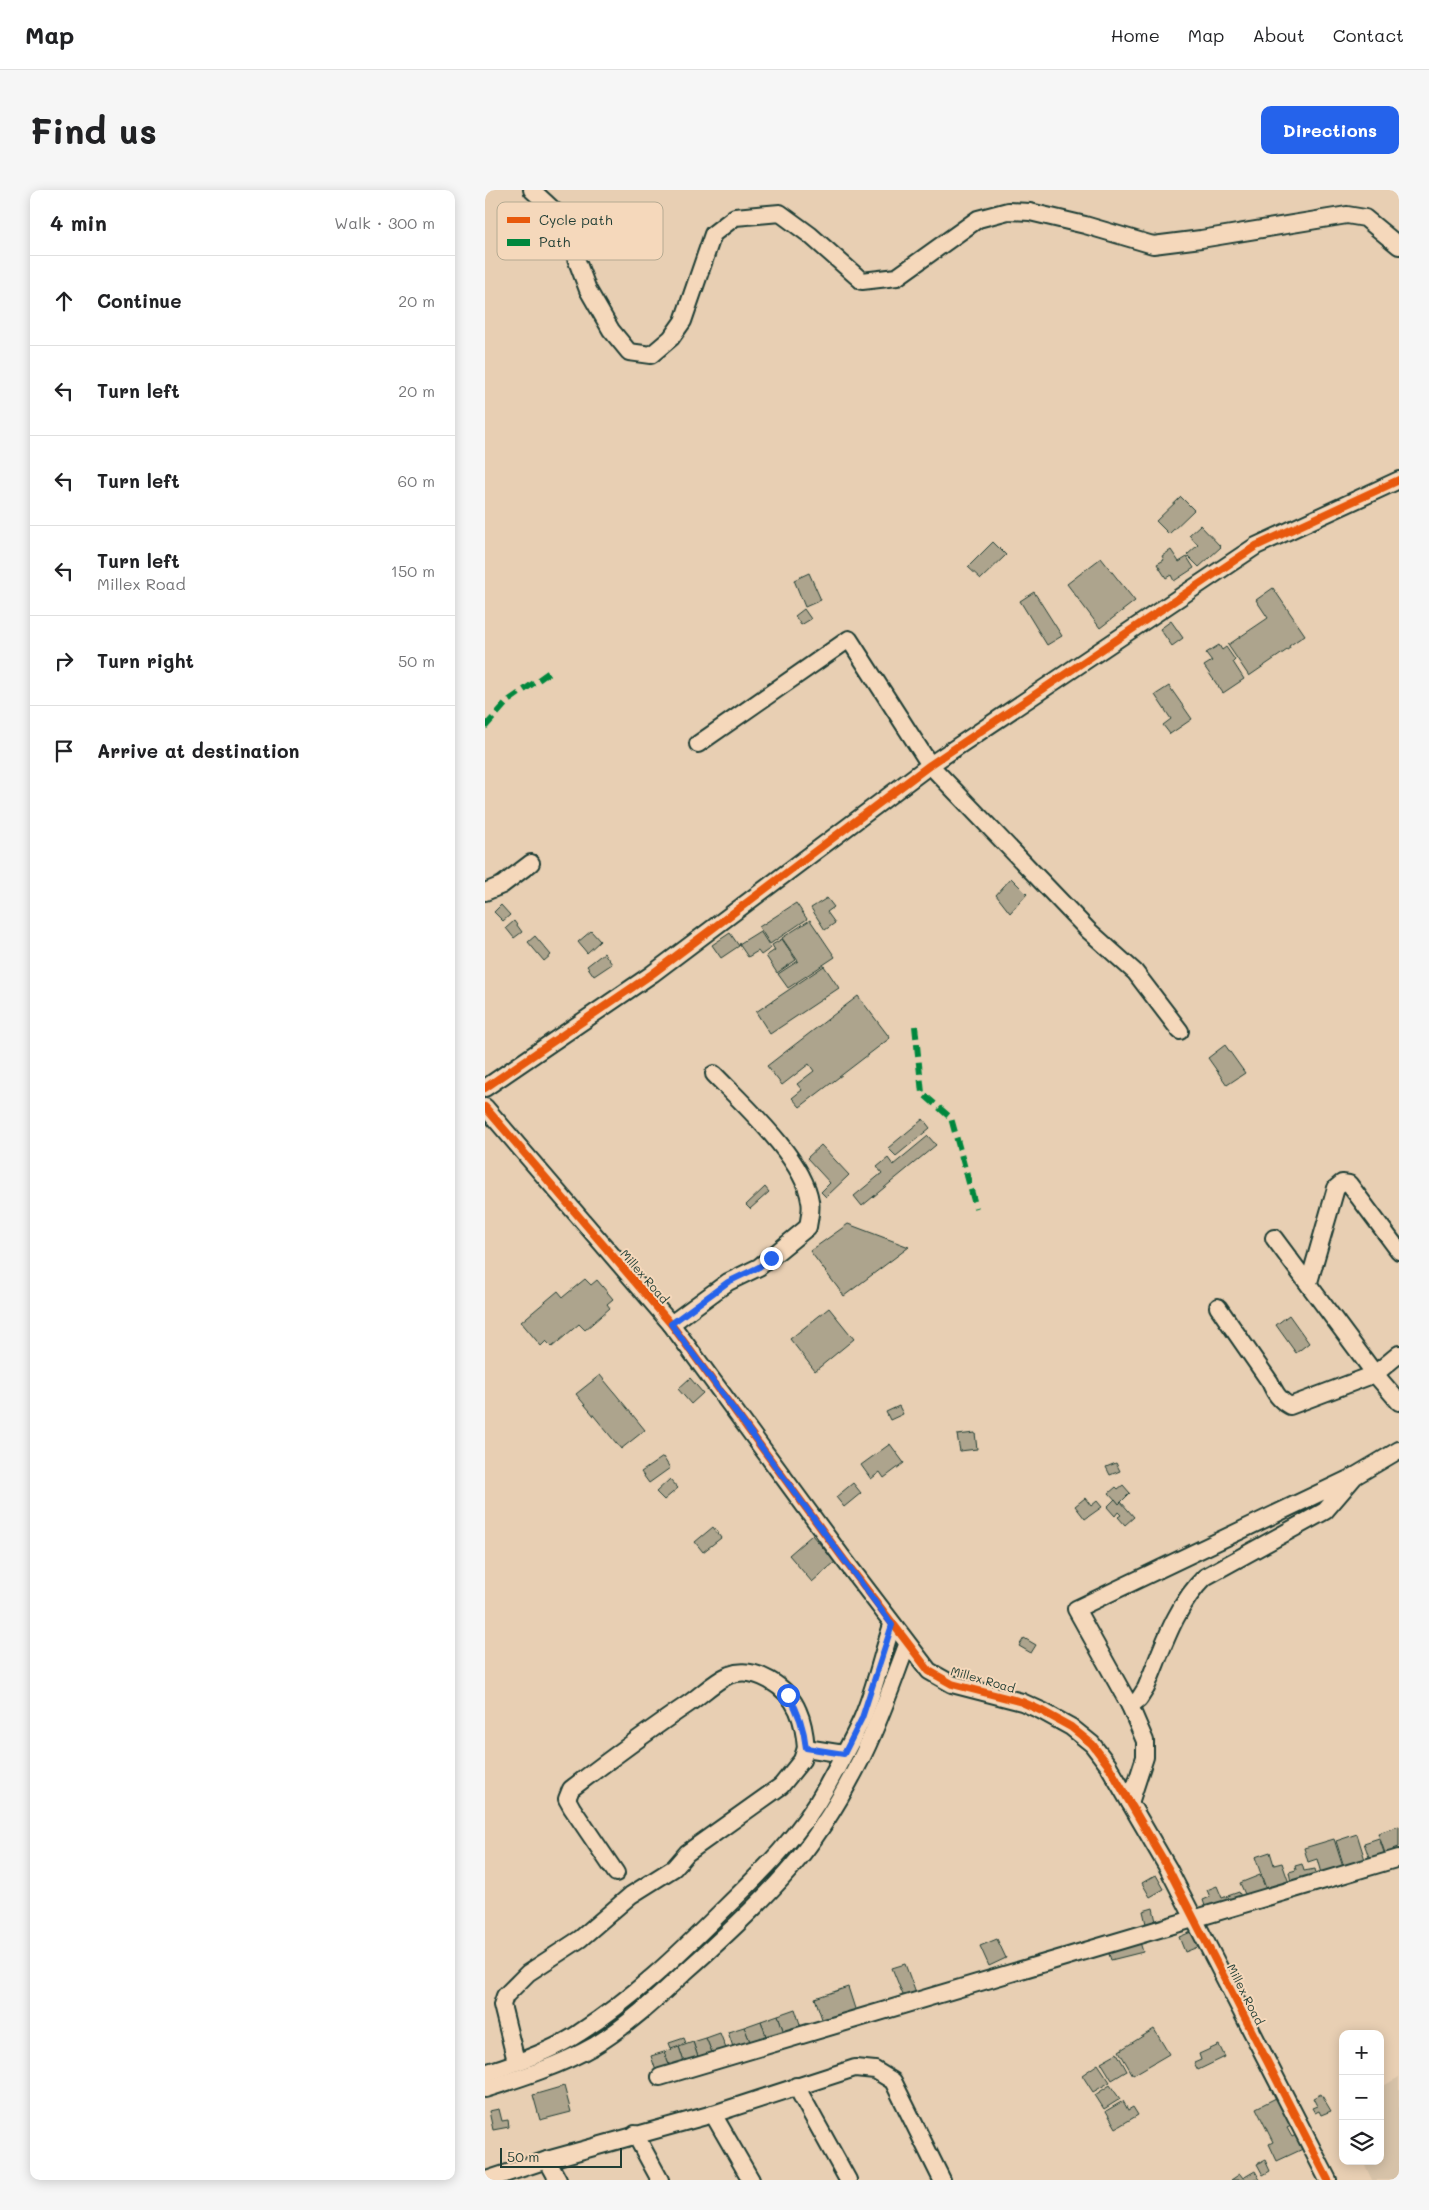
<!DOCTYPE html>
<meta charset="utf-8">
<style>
:root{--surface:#fff;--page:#f6f6f6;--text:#202124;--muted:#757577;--line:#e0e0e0;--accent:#2563eb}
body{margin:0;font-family:Mali,sans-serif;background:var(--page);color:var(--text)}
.controls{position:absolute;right:15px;bottom:15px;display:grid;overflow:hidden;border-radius:10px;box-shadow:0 2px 12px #0003}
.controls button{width:45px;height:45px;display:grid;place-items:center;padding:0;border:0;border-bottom:1px solid var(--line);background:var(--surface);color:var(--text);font:25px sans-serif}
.scale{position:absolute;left:15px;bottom:12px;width:122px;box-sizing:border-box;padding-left:5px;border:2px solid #1f3d34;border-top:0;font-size:14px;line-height:18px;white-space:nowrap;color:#1f3d34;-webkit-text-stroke:4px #f5d8bb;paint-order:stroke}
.stop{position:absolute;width:15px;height:15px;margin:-11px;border:4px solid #2563eb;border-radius:50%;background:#fff}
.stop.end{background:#2563eb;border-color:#fff;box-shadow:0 1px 5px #0008}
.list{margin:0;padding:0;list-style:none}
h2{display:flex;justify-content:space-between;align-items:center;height:65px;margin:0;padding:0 20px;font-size:21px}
h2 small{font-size:16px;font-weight:400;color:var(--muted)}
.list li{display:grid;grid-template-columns:32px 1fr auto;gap:15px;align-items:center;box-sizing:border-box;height:90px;padding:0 20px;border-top:1px solid var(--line)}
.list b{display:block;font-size:19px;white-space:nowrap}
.list p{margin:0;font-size:16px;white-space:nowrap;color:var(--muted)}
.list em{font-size:16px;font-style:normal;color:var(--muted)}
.icon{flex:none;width:28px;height:28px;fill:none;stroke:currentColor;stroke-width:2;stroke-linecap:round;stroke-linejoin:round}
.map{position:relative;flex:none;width:914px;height:1990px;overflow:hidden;border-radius:10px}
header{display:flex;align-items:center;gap:30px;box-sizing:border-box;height:70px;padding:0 25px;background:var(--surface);border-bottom:1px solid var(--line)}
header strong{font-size:24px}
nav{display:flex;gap:28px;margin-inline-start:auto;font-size:18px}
.intro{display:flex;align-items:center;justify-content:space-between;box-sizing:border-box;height:120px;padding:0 30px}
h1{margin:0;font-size:35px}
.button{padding:12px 22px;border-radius:10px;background:var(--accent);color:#fff;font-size:18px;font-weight:700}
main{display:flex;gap:30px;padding:0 30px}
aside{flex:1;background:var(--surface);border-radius:10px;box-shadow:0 2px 12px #0003}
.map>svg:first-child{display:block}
.built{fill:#d6c2a8}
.building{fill:#ada48d;stroke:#1f3d34}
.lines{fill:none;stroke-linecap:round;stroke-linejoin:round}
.minor-casing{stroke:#1f3d34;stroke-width:20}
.minor{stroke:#f5d8bb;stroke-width:16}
.quiet{stroke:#00873e;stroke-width:6;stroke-dasharray:12 6;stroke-linecap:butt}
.cycleway-casing{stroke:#f5d8bb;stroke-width:11}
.cycleway{stroke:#e8590c;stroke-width:8}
.route{stroke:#2563eb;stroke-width:6}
.labels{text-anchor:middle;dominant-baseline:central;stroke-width:4;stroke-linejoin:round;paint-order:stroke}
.street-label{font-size:12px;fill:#1f3d34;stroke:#f5d8bb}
.key{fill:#f5d8bb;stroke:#b5aa92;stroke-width:1}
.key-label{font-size:14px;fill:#1f3d34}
</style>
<header>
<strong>Map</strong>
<nav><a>Home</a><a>Map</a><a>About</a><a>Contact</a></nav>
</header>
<div class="intro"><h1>Find us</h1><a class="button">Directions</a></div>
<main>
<aside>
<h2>4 min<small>Walk · 300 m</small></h2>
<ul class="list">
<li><svg class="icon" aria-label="ahead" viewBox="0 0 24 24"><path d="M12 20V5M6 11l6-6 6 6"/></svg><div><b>Continue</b></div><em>20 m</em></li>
<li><svg class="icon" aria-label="left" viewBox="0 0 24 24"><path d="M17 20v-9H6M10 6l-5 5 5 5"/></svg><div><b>Turn left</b></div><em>20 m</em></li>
<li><svg class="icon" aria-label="left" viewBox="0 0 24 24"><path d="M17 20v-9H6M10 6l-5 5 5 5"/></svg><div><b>Turn left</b></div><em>60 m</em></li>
<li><svg class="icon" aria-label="left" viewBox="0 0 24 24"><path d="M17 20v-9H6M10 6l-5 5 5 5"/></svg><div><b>Turn left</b><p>Millex Road</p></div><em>150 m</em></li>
<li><svg class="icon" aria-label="right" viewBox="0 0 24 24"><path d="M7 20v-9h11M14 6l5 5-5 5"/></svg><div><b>Turn right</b></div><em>50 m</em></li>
<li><svg class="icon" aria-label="arrive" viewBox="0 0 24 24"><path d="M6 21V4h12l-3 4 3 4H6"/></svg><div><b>Arrive at destination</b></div></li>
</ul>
</aside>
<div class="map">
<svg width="914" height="1990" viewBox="0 0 914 1990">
<rect width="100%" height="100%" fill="#e8cfb3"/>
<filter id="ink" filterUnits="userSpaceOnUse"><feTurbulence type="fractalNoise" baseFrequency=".02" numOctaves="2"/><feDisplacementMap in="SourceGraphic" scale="10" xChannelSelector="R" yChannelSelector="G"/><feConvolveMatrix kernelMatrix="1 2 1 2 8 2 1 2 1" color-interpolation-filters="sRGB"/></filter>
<g filter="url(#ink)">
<polygon class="built" points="914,1887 914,1990 887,1990 878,1971 895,1971 895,1898"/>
<g class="building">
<polygon points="696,307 709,320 684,344 671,331"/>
<polygon points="715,335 736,357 714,377 702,365 713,355 704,345"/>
<polygon points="508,352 521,365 496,389 483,377"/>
<polygon points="686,360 694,372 702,367 709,378 689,391 686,385 681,388 672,374 679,370 677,366"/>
<polygon points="616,368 650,411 615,438 582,394"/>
<polygon points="324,383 336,410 320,417 309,390"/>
<polygon points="788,398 820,445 804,456 805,458 764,486 743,455 783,428 771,410"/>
<polygon points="549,402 577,446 562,455 535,411"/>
<polygon points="319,419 326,429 316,435 310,426"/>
<polygon points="686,431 698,448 687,456 675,439"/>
<polygon points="734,455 737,460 741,457 750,470 748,472 759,489 738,503 719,476 727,471 721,463"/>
<polygon points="684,496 707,529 685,544 678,535 686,529 670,505"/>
<polygon points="526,688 542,704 525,723 511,705"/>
<polygon points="342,708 349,717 342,722 350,733 340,740 326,718"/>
<polygon points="311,713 322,729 285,754 274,737"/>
<polygon points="16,715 25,725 18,731 9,722"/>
<polygon points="325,730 350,767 303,798 293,784 313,771 297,748"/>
<polygon points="29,731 37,742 29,748 21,738"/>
<polygon points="106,741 115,751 102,763 93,752"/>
<polygon points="275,741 286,758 276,765 273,761 263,767 254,754"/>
<polygon points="245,743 254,756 236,768 227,755"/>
<polygon points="50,746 66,765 59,771 43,752"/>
<polygon points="297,749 311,770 292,783 281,766 290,760 287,755"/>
<polygon points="119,763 127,774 109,786 102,776"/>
<polygon points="339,776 354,798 285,844 271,822"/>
<polygon points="373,806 405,848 315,917 307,908 317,900 312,894 329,881 324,874 297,895 282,876"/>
<polygon points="740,855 760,883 742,895 723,868"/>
<polygon points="438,929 445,938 411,966 403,958"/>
<polygon points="443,946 451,955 377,1016 369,1006 397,983 392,977 403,968 408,975"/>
<polygon points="336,955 364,985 341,1007 336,1002 345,993 322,968"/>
<polygon points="280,997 284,1002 265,1019 261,1015"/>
<polygon points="363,1034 424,1057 359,1106 325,1061"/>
<polygon points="100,1089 106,1095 112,1090 128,1109 122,1114 125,1118 100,1140 94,1134 67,1157 61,1151 56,1156 36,1132 73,1101 78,1107"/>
<polygon points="344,1118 369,1149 330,1181 305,1149"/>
<polygon points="804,1125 824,1153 811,1163 791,1135"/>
<polygon points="115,1185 160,1240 136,1259 91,1204"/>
<polygon points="205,1188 218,1203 206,1214 193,1199"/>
<polygon points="414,1216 418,1224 405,1230 401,1222"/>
<polygon points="490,1243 492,1259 475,1261 472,1245"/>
<polygon points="405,1254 419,1273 399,1288 395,1282 386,1289 376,1275"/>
<polygon points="178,1267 185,1278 164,1293 156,1282"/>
<polygon points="631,1273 635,1281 625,1285 621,1277"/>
<polygon points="185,1289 193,1298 179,1310 171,1302"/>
<polygon points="368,1293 376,1303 359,1317 351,1307"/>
<polygon points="638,1295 645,1303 634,1314 624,1303 631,1297 633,1299"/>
<polygon points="600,1308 606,1316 612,1311 617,1317 600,1329 590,1316"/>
<polygon points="630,1309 634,1314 636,1312 649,1327 640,1335 633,1327 636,1325 633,1322 630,1326 622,1317"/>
<polygon points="228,1337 236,1348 218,1362 210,1352"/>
<polygon points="327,1345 350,1372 327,1392 304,1365"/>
<polygon points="539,1448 551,1455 546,1463 534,1456"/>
<polygon points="914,1636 914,1657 908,1659 909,1663 901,1666 893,1643"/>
<polygon points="872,1644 881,1673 860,1680 851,1651"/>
<polygon points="894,1648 901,1668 886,1673 879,1653"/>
<polygon points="849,1649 859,1680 837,1687 832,1669 823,1672 819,1658"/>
<polygon points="785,1662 789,1675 797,1673 805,1696 783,1704 770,1667"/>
<polygon points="817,1674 819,1681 830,1679 832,1688 807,1698 804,1682 811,1680 810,1676"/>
<polygon points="671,1685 679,1699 665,1707 657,1693"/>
<polygon points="775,1685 783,1704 763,1711 755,1693"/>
<polygon points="732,1696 737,1708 754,1702 757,1709 722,1722 718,1710 725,1707 722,1700"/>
<polygon points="668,1718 672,1736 662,1738 658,1721"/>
<polygon points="711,1740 718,1755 700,1762 694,1747"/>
<polygon points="512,1749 521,1768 504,1776 495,1756"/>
<polygon points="655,1752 658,1762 626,1770 623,1761"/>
<polygon points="420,1774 432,1806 420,1810 407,1778"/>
<polygon points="363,1797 372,1825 339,1835 330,1808"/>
<polygon points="310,1819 316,1837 299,1843 293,1825"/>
<polygon points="293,1825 299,1843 282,1849 276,1831"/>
<polygon points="276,1831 282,1849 266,1854 259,1837"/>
<polygon points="259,1837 266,1854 249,1860 243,1842"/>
<polygon points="669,1839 684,1864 648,1885 634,1861"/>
<polygon points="235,1843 242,1861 228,1865 221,1848"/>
<polygon points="199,1848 201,1853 186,1858 184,1853"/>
<polygon points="221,1848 228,1865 214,1870 208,1852"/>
<polygon points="208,1852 214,1870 200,1875 194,1857"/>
<polygon points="734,1855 740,1867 713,1880 709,1873 716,1870 714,1864"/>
<polygon points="194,1857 200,1875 186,1880 179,1862"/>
<polygon points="179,1862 186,1880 172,1884 166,1866"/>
<polygon points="632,1863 642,1881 627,1890 616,1872"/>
<polygon points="613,1874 625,1892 608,1902 597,1885"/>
<polygon points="625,1895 635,1909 619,1919 610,1905"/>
<polygon points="79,1896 86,1922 55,1930 48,1905"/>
<polygon points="836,1904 846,1921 836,1925 834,1921 830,1923 827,1918 832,1916 828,1908"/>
<polygon points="797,1905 812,1933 802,1938 807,1947 815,1943 822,1957 792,1971 784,1954 788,1952 771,1918"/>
<polygon points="638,1911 643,1920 648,1917 653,1925 631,1938 621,1921"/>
<polygon points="14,1919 17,1931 23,1930 24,1937 8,1940 4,1921"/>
<polygon points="780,1970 785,1981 778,1985 772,1974"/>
<polygon points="770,1981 775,1990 746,1990 755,1984 758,1988"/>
</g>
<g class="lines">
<defs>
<g id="minor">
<polyline points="47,0 75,26 103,100 126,140 144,162 166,165 186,148 198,131 228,44 250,27 295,23 325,45 377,91 412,87 493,29 523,21 545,22 600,35 668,55 716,49 862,25 880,28 914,56"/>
<polyline points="213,554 364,449 445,575 603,740 650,782 695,841"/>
<polyline points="0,702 17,695 46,673"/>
<polyline points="0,898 167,784 445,575 771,356 914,290"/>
<polyline points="0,917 186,1134 357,1367 444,1481 467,1494 537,1512 557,1521 586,1537 607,1554 623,1575 683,1678 843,1990"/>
<polyline points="789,1048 890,1184 914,1212"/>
<polyline points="824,1092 851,998 857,993 864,994 914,1061"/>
<path d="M733,1117L785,1192C790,1203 794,1210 805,1216L890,1184L914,1164"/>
<path d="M186,1134L243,1092L274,1077L323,1037C324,1029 327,1019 325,1011C319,969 258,914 229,884"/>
<path d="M870,1286L591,1419L645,1516L654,1509L661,1498C677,1460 690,1416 720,1387L840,1321L870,1286L914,1260"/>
<polyline points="645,1516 660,1551 660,1567 645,1613"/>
<path d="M131,1683L87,1618L82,1609L86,1599C124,1570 163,1541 203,1514C216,1505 230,1491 244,1485C270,1475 303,1497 313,1521C318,1532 320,1546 321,1558"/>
<polyline points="31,1871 17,1815 20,1806 43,1783 95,1749 146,1705 189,1678 202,1663 296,1596 317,1570 321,1558 359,1564"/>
<path d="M0,1883C29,1874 69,1860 94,1843C147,1809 193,1765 238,1720C277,1682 316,1644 342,1596C354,1574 367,1551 377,1529C390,1499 397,1465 407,1435"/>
<polyline points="175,1887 914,1668"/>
<polyline points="311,1896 363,1990"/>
<path d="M0,1899C36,1888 76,1875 109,1856C142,1836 172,1808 200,1782C236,1750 273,1716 305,1679C333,1647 356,1608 375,1571C394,1534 407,1494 422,1455"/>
<polyline points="228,1924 266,1990"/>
<polyline points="150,1944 175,1990"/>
<polyline points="62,1970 73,1990"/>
<polyline points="1,1990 62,1970 228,1924 370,1878 390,1880 408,1891 457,1990"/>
</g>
</defs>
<use href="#minor" class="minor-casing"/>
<use href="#minor" class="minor"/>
<g class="quiet">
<polyline points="0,537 23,511 66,481"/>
<polyline points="430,836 437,903 466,928 491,1018"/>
</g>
<defs>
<g id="cycleway">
<polyline points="0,898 167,784 445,575 771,356 914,290"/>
<polyline points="0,917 186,1134 357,1367 444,1481 467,1494 537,1512 557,1521 586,1537 607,1554 623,1575 683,1678 843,1990"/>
</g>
</defs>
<use href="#cycleway" class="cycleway-casing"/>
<use href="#cycleway" class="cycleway"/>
</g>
</g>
<g class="lines" filter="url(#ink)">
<path class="route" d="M286,1068L274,1077L243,1092L186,1134L407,1435L377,1528L359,1564L321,1558C319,1538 314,1522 303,1505"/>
</g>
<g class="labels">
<g class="street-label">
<text transform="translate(160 1086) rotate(49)">Millex Road</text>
<text transform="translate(498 1489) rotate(16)">Millex Road</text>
<text transform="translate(761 1804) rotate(63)">Millex Road</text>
</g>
</g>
<rect x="12" y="12" width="166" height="58" rx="8" class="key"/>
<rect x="22" y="27" width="23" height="6" fill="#e8590c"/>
<rect x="22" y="49" width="23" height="7" fill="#00873e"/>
<g class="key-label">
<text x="54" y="35">Cycle path</text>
<text x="54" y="57">Path</text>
</g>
</svg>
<div class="controls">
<button>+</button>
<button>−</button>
<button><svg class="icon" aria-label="layers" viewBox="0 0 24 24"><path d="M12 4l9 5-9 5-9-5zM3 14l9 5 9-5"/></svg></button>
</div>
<div class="scale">50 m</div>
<div class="stop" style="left:303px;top:1505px"></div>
<div class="stop end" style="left:286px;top:1068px"></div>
</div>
</main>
